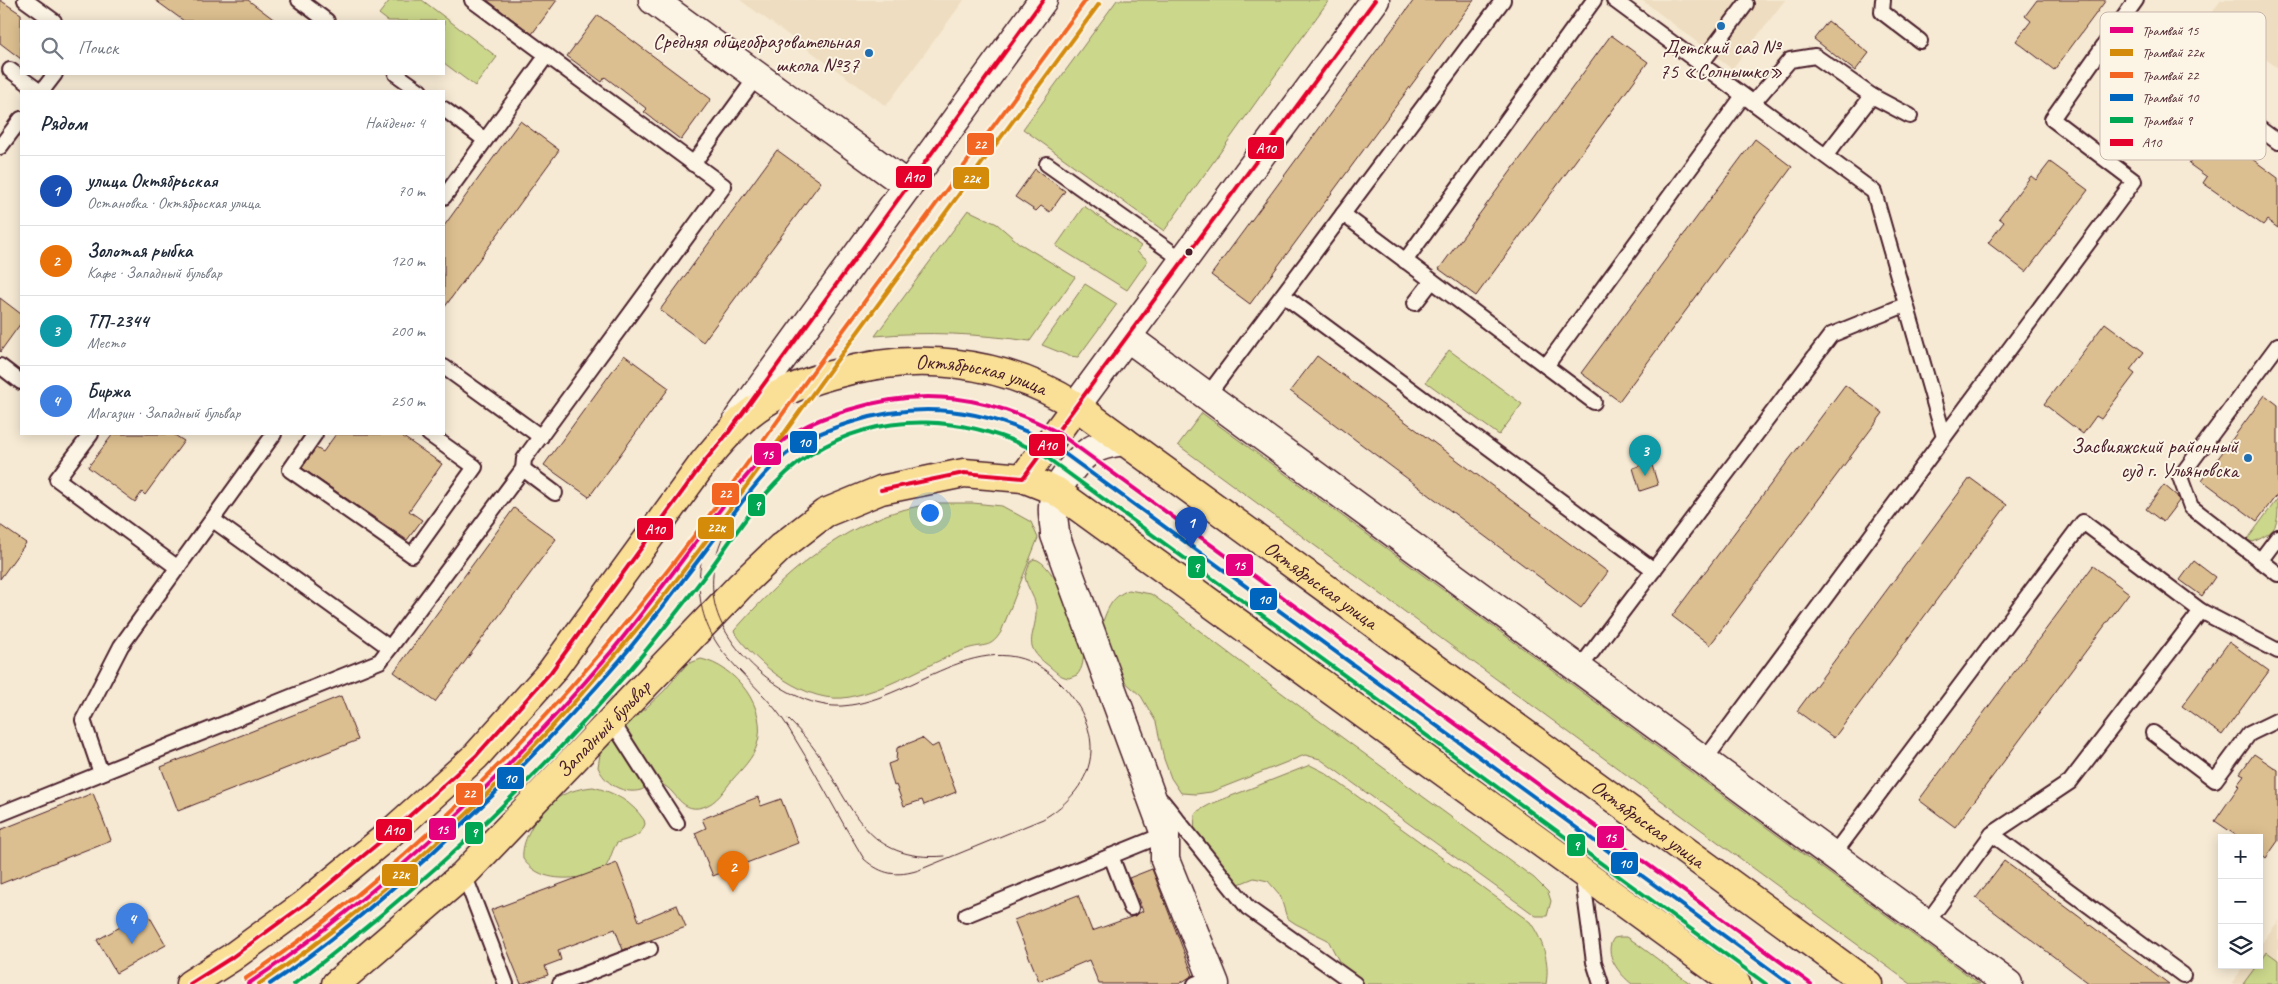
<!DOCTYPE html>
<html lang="ru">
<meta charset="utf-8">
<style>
:root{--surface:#fff;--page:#f6f6f7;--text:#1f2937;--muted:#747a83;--line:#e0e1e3;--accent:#1f6fb2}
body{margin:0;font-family:Caveat,sans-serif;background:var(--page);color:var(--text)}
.controls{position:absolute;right:15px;bottom:15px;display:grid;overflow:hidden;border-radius:0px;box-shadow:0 2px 12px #0003}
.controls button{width:45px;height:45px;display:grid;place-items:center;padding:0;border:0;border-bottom:1px solid var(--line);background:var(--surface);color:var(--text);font:25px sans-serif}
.you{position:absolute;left:929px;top:512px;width:18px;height:18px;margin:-12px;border:4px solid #fff;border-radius:50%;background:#1a73e8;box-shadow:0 0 0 8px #1a73e833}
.badge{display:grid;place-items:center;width:32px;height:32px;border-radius:50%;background:var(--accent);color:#fff;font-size:16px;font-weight:700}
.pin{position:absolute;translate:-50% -41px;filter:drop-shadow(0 1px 2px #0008)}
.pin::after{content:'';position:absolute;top:26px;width:18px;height:15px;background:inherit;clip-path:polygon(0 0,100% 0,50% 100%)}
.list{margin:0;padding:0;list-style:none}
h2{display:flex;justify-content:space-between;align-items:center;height:65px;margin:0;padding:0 20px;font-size:21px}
h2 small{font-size:16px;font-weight:400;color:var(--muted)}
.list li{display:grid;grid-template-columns:32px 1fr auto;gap:15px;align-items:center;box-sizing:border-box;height:70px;padding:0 20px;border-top:1px solid var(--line)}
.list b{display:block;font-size:19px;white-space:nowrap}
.list p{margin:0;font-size:16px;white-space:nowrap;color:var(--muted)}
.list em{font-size:16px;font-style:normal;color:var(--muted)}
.icon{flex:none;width:28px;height:28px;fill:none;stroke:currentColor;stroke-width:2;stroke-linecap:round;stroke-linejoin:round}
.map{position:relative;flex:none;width:2278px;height:984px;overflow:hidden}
.search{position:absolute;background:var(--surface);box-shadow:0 2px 12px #0003;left:20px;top:20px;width:425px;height:55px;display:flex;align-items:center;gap:12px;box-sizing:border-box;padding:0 18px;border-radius:0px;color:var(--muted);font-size:19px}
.panel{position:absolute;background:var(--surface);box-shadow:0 2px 12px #0003;left:20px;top:90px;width:425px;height:345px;border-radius:0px}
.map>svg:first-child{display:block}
.built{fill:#eeddc0}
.green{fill:#cbd78b;stroke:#8a7b5b}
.building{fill:#dcbf90;stroke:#4a1f2b}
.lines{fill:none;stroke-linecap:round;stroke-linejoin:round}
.service-casing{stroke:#4a1f2b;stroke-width:18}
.minor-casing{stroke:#4a1f2b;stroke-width:31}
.tertiary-casing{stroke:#4a1f2b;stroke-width:31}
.primary-casing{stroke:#4a1f2b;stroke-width:31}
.service{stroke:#fcf5e5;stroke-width:14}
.minor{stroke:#fcf5e5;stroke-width:28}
.tertiary{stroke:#fcf5e5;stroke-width:28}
.primary{stroke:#fadf96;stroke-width:28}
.tram{stroke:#4a1f2b;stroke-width:1}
.bus-1-casing{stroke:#fcf5e5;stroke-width:8}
.bus-1{stroke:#e4002b;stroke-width:4}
.tram-1-casing{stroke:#fcf5e5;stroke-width:8}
.tram-2-casing{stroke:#fcf5e5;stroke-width:8}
.tram-3-casing{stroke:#fcf5e5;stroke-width:8}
.tram-4-casing{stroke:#fcf5e5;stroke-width:8}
.tram-5-casing{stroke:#fcf5e5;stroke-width:8}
.tram-1{stroke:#e5007d;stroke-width:4}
.tram-2{stroke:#d48b09;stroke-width:4}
.tram-3{stroke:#f26522;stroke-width:4}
.tram-4{stroke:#0065bd;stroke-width:4}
.tram-5{stroke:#00a651;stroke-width:4}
.poi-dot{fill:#1f6fb2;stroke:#fcf5e5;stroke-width:2}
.bus-dot{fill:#4a1f2b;stroke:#fcf5e5;stroke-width:2}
.labels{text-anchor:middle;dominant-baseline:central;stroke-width:4;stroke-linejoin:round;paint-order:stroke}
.poi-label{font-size:21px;fill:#4a1f2b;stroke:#fcf5e5;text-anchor:end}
.street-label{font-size:21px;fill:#4a1f2b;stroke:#fcf5e5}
.key{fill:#fcf5e5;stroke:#c7b5ad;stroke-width:1}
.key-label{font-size:14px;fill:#4a1f2b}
.line-badge{stroke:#fcf5e5;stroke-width:2}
.badge-label{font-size:14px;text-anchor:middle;font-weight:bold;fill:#fff}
</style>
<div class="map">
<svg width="2278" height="984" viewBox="0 0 2278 984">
<rect width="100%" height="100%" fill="#f6ead4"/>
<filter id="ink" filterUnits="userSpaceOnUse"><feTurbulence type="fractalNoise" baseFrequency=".02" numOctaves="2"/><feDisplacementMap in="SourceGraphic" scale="10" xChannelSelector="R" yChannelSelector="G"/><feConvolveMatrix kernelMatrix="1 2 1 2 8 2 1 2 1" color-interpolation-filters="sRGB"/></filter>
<g filter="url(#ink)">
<g class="built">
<polygon points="740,0 964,0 886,106"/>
<polygon points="1642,0 1785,0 1732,69"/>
<polygon points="2221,0 2278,0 2278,68 2208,18"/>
<polygon points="2278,921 2278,984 2231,984 2245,965 2259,965 2259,947"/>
</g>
<g class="green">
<polygon points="390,0 422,0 497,57 475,86 444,63 444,21 388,21 379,14"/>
<polygon points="1117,0 1329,0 1164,231 1023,129"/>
<polygon points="1084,206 1141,246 1137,252 1148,260 1127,290 1056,246"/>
<path d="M968,210L997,224L1019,243L1075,277L1030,341C977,334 928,331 875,336Z"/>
<polygon points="1085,284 1117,304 1078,357 1069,356 1042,345"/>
<polygon points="1449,350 1522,404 1499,435 1426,382"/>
<polygon points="1202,413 1980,984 1911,984 1178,445"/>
<path d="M2278,498C2278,526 2278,531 2253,542L2247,540Z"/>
<path d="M933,503H973L1002,506L1031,522L1038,538L1001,632C991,648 986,644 970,648C961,650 953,655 945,658C914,672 884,690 850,697C808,706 755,664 734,631C776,583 822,541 881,517C897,510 916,507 933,503Z"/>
<path d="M1034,559C1054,561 1080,630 1083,649C1084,659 1083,668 1077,675L1069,678C1060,677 1055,671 1049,666C1018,643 1038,636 1036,606C1034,595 1027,588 1025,577L1030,562Z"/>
<path d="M1129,590L1151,594L1165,604C1285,698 1411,787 1534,878L1548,892L1551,901L1547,916H1536L1320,759L1305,755L1211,792L1196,794L1181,793L1171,778L1164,759L1156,722L1141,696L1123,680L1100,629C1107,611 1110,597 1129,590Z"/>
<path d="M701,659C735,666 769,708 757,745C753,758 742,769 733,779C724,790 717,803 703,807C677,815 675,781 655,784C650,785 645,788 641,790C623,795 604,783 598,767L600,754L605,746L664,691L687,664Z"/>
<path d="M1310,765L1324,772L1530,922C1543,940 1550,962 1546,984H1364L1341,965L1328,940L1296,924L1287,918L1280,895L1268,881L1254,878L1234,886L1194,831L1195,815L1198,811L1211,804Z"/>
<path d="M593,787C614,792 632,802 644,820L645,824C641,838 629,838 617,843C610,852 611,865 600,872C595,876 587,877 581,877C558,880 537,878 523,859C522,849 525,841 529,832C543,804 561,790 593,787Z"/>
<path d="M1620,937H1627L1636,943L1691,984H1632C1620,975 1602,953 1614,938Z"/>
<polygon points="2267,952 2278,960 2278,984 2243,984 2257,965 2259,965"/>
</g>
<g class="building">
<polygon points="0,0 21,14 21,59 0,43"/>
<polygon points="155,0 248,0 276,21 184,21"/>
<polygon points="487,0 557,0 532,34"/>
<polygon points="1414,0 1474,0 1250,304 1211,275"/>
<polygon points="2037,0 2106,0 2054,70 2016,41 2031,21 2025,16"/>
<polygon points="598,15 711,99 681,140 644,112 647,109 605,77 602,82 567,56"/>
<polygon points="1828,21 1869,53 1855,71 1814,39"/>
<polygon points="1611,35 1648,62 1476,296 1439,269"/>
<polygon points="520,121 559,150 444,308 444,226"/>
<polygon points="2214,131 2278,178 2278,228 2267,220 2263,225 2203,183 2207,177 2189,164"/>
<polygon points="1755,139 1792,167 1619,401 1581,373"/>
<polygon points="777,150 821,182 703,342 660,310"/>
<polygon points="2050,162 2088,190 2026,272 1988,243 2004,222 1999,218 2031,176 2036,180"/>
<polygon points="1035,169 1065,191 1050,212 1041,206 1036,211 1015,197"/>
<polygon points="0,298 21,314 21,323 0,352"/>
<polygon points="2105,323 2144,352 2130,370 2135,374 2101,419 2096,416 2083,434 2044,404"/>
<polygon points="624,355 669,388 589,497 544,465"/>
<polygon points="1317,356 1608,572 1581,608 1290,391"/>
<polygon points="1845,385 1883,413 1710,645 1672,616"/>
<polygon points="2265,395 2278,405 2278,493 2257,521 2202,480"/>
<polygon points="113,434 173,434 184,441 145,495 142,492 135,502 88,467"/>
<polygon points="336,434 399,434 442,464 409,511 422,520 407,540 302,468 316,448 323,452"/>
<polygon points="1651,462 1658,485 1640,491 1633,468"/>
<polygon points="1970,478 2007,505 1834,738 1797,711"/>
<polygon points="2164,485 2177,496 2179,501 2163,522 2146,509"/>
<polygon points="514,508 556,539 435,702 394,672"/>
<polygon points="0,525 26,543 0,579"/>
<polygon points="2194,561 2215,577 2202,596 2180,580"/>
<polygon points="2093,566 2129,593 1955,827 1919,800"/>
<polygon points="2229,642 2269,671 2222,735 2182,706"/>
<polygon points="341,696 358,740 178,811 161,767"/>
<polygon points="922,738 932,747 938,744 956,792 924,805 922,800 904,806 896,785 894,786 888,764 896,761 897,748"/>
<polygon points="2254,754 2278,770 2278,841 2266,858 2259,852 2259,838 2240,838 2215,821 2239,786 2237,784 2244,775 2240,773"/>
<polygon points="93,793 111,840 0,884 0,830"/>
<polygon points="758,797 761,806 781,799 798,843 713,876 695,833 706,828 702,819"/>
<polygon points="2004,861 2034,883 2169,984 2090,984 1976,898"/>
<polygon points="617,863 639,921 677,905 686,927 623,950 615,929 558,950 561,960 545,966 548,975 521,984 491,910"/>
<polygon points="1152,869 1193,975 1179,984 1099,984 1089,960 1039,981 1014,920 1078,895 1092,931 1134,916 1143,911 1129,878"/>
<polygon points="147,912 166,945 116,973 97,940"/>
</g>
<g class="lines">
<defs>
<g id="service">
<polyline points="25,0 54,21"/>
<polyline points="299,0 327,21"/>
<polyline points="1614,0 1874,192 1944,437"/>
<polyline points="1883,0 1882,12 1920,41"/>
<polyline points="1701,64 1746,4"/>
<polyline points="10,70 39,91"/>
<polyline points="396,74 420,91"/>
<polyline points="2198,84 2278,142"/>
<polyline points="42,91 55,74"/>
<polyline points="1753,103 1790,60 1815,56 1872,96 1910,116"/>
<polyline points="444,109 485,140"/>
<polyline points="0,147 21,119"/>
<polyline points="1826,155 1872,96"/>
<polyline points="693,164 757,76"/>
<polyline points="1047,164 1184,261"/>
<polyline points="444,197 547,55"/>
<polyline points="1343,214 1546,366 1743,96"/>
<polyline points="1405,261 1594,0"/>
<polyline points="1283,295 1654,570"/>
<polyline points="1415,303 1432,281"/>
<polyline points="2278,345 2180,477 2191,507 2278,574"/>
<polyline points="0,366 21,382"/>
<polyline points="1546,366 1594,402"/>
<polyline points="444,367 541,437"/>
<polyline points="1207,396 1503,0"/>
<polyline points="91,434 57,479 178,568"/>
<polyline points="315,434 290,470 412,555 475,467 429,434"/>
<polyline points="523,469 555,493"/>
<polyline points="213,520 390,648"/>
<polyline points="2260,561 2278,537"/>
<polyline points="1579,669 1831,335 1905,305"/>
<polyline points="611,720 677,823"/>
<polyline points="2153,733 2215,780 2249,734 2278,720"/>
<polyline points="1704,761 2134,181 2052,119 2136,0"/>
<polyline points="101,773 83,720 121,646 274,434"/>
<polyline points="1162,801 1248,908 1355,984"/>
<polyline points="0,814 380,661 523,469 524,459 724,186 472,0"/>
<polyline points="1992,834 2183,975"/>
<polyline points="1833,855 2083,522 2201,611 2278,651"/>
<polyline points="1111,856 1131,908"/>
<polyline points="1582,872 1594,962 1601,984"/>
<polyline points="464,874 506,984"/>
<polyline points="966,915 1165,834"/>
<polyline points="1926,924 1992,834 2070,782 2201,611"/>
<polyline points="560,984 650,949"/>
<polyline points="1195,984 1212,977"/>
</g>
<g id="minor">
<polyline points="653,0 908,186"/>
<polyline points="1127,337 2008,984"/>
<path d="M1124,441C1092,445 1082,453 1064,479C1058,488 1053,496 1053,507C1052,516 1055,526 1055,535L1165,834V860L1215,984"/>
</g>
<g id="tertiary">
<polyline points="1076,406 1375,0"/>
<polyline points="738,419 1043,0"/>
</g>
<g id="primary">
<polyline points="1023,478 1076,406"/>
<path id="s1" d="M190,984L231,958L305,904L386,837L476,756L551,672L704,462C718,445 732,428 749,414C772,395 802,383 831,375C914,351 1002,359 1076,406L1868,984"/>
<path id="s2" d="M336,984L464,874L740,586L781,547L825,513L881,490L964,473L1023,478L1056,491L1736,984"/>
</g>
</defs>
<use href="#service" class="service-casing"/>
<use href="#minor" class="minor-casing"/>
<use href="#tertiary" class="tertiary-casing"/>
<use href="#primary" class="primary-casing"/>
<use href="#service" class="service"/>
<use href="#minor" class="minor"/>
<use href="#tertiary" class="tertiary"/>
<use href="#primary" class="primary"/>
<g class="tram">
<path d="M722,508C692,557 689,615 729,659C748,681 771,700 786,724C814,768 837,815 864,859C882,875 897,877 919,870L1043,819C1067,805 1090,781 1091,751C1092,727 1079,703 1063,686C991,609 917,701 842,706C790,709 722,651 714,600C709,570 718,542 733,517"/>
<path d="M788,719C799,730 809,741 818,754C853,807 866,863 945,856"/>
</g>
<defs>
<g id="bus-1">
<polyline points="881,490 964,473 1023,478 1375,0"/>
<polyline points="190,984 231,958 305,904 386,837 476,756 551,672 704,462 729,432 1043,0"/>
</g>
</defs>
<use href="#bus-1" class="bus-1-casing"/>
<use href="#bus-1" class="bus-1"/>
<defs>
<path id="tram-1" d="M248,984C381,895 508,774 611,652C645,611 676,568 708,526C734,492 760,452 799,430C814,421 831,415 848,410C923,386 988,396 1057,432L1811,984"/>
<path id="tram-2" d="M259,984C401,889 539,750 646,618C708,542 764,461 821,382C914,256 1007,130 1099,4"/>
<path id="tram-3" d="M245,979C392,880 526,746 637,609C699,533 755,452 812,373C903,249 995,125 1086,0"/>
<path id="tram-4" d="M270,984C327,946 379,901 430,855C497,793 561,729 620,660C655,618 688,574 721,530C745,498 770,461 805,441C820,432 836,427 852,422C921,400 987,409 1050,443L1790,984"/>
<path id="tram-5" d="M294,984C413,894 523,794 620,681C652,645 681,607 710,569C740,528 767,482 811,454C884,408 969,416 1042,454L1766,984"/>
</defs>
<use href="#tram-1" class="tram-1-casing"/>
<use href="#tram-2" class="tram-2-casing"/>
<use href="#tram-3" class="tram-3-casing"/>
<use href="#tram-4" class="tram-4-casing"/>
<use href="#tram-5" class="tram-5-casing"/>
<use href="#tram-1" class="tram-1"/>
<use href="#tram-2" class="tram-2"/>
<use href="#tram-3" class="tram-3"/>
<use href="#tram-4" class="tram-4"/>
<use href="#tram-5" class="tram-5"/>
</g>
</g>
<g class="poi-dot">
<circle cx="1721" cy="26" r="5"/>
<circle cx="869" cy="53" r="5"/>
<circle cx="2248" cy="458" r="5"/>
</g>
<circle class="bus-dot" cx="1189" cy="252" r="4.5"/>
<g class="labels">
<g class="poi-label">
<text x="859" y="41">Средняя общеобразовательная<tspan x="859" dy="24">школа №37</tspan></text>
<text x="1721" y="47" text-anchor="middle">Детский сад №<tspan x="1721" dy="24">75 «Солнышко»</tspan></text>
<text x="2238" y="446">Засвияжский районный<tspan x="2238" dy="24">суд г. Ульяновска</tspan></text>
</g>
<g class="street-label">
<text stroke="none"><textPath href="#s1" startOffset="1049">Октябрьская улица</textPath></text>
<text stroke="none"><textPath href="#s1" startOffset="1454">Октябрьская улица</textPath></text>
<text stroke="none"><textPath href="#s2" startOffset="370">Западный бульвар</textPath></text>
<text stroke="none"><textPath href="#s1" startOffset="1859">Октябрьская улица</textPath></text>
</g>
</g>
<rect x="2100" y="12" width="166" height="148" rx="8" class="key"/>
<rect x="2110" y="27" width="23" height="6" fill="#e5007d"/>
<rect x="2110" y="49" width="23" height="7" fill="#d48b09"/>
<rect x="2110" y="72" width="23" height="6" fill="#f26522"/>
<rect x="2110" y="94" width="23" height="7" fill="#0065bd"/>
<rect x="2110" y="117" width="23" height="6" fill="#00a651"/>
<rect x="2110" y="139" width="23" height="7" fill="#e4002b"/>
<g class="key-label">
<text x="2142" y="35">Трамвай 15</text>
<text x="2142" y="57">Трамвай 22к</text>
<text x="2142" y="80">Трамвай 22</text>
<text x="2142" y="102">Трамвай 10</text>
<text x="2142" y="125">Трамвай 9</text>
<text x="2142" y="147">А10</text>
</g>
<g class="line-badge">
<rect x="966" y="132" width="29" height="24" rx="5" fill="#f26522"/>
<rect x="1247" y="136" width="38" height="24" rx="5" fill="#e4002b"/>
<rect x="895" y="165" width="38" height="24" rx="5" fill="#e4002b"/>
<rect x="952" y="166" width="38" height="24" rx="5" fill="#d48b09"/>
<rect x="789" y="430" width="29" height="24" rx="5" fill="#0065bd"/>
<rect x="1028" y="433" width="38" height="24" rx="5" fill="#e4002b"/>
<rect x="753" y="442" width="29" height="24" rx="5" fill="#e5007d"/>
<rect x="711" y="482" width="29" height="24" rx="5" fill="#f26522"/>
<rect x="747" y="493" width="19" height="24" rx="5" fill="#00a651"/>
<rect x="697" y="516" width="38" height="24" rx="5" fill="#d48b09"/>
<rect x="636" y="517" width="38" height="24" rx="5" fill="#e4002b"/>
<rect x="1225" y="553" width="29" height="24" rx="5" fill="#e5007d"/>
<rect x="1187" y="555" width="19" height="24" rx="5" fill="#00a651"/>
<rect x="1249" y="587" width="29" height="24" rx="5" fill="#0065bd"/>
<rect x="496" y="766" width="29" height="24" rx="5" fill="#0065bd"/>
<rect x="455" y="782" width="29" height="24" rx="5" fill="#f26522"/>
<rect x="428" y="817" width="29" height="24" rx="5" fill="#e5007d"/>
<rect x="375" y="818" width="38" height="24" rx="5" fill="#e4002b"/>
<rect x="464" y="821" width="20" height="24" rx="5" fill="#00a651"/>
<rect x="1596" y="825" width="29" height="24" rx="5" fill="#e5007d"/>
<rect x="1566" y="833" width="20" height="24" rx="5" fill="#00a651"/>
<rect x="1610" y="851" width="29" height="24" rx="5" fill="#0065bd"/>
<rect x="381" y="863" width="38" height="24" rx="5" fill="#d48b09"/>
</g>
<g class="badge-label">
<text x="980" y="149">22</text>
<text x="1266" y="153">А10</text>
<text x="914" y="182">А10</text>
<text x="971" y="183">22к</text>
<text x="804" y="447">10</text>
<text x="1047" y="450">А10</text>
<text x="767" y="459">15</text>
<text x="725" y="498">22</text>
<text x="757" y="510">9</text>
<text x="716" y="532">22к</text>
<text x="655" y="534">А10</text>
<text x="1239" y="570">15</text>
<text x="1196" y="572">9</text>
<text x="1264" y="604">10</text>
<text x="510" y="783">10</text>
<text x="469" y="798">22</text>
<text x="442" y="834">15</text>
<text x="394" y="835">А10</text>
<text x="474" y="837">9</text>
<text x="1610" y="842">15</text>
<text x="1576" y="850">9</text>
<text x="1625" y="868">10</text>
<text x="400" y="879">22к</text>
</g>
</svg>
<div class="controls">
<button>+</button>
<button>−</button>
<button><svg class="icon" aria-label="layers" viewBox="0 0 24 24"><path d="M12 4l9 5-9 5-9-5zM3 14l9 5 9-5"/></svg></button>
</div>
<div class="you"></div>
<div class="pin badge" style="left:1191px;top:548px;background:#1a4fb4">1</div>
<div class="pin badge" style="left:733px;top:892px;background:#e8710a">2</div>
<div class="pin badge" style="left:1645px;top:476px;background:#0f9aa8">3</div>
<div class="pin badge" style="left:132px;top:944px;background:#3f7fe0">4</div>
<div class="search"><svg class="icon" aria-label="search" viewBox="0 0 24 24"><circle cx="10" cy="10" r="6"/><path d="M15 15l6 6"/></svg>Поиск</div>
<section class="panel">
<h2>Рядом<small>Найдено: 4</small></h2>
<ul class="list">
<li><span class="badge" style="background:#1a4fb4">1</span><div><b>улица Октябрьская</b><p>Остановка · Октябрьская улица</p></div><em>70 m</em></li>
<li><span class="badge" style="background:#e8710a">2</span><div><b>Золотая рыбка</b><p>Кафе · Западный бульвар</p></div><em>120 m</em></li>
<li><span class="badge" style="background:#0f9aa8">3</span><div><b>ТП-2344</b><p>Место</p></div><em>200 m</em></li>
<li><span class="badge" style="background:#3f7fe0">4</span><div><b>Биржа</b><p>Магазин · Западный бульвар</p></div><em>250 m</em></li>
</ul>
</section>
</div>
